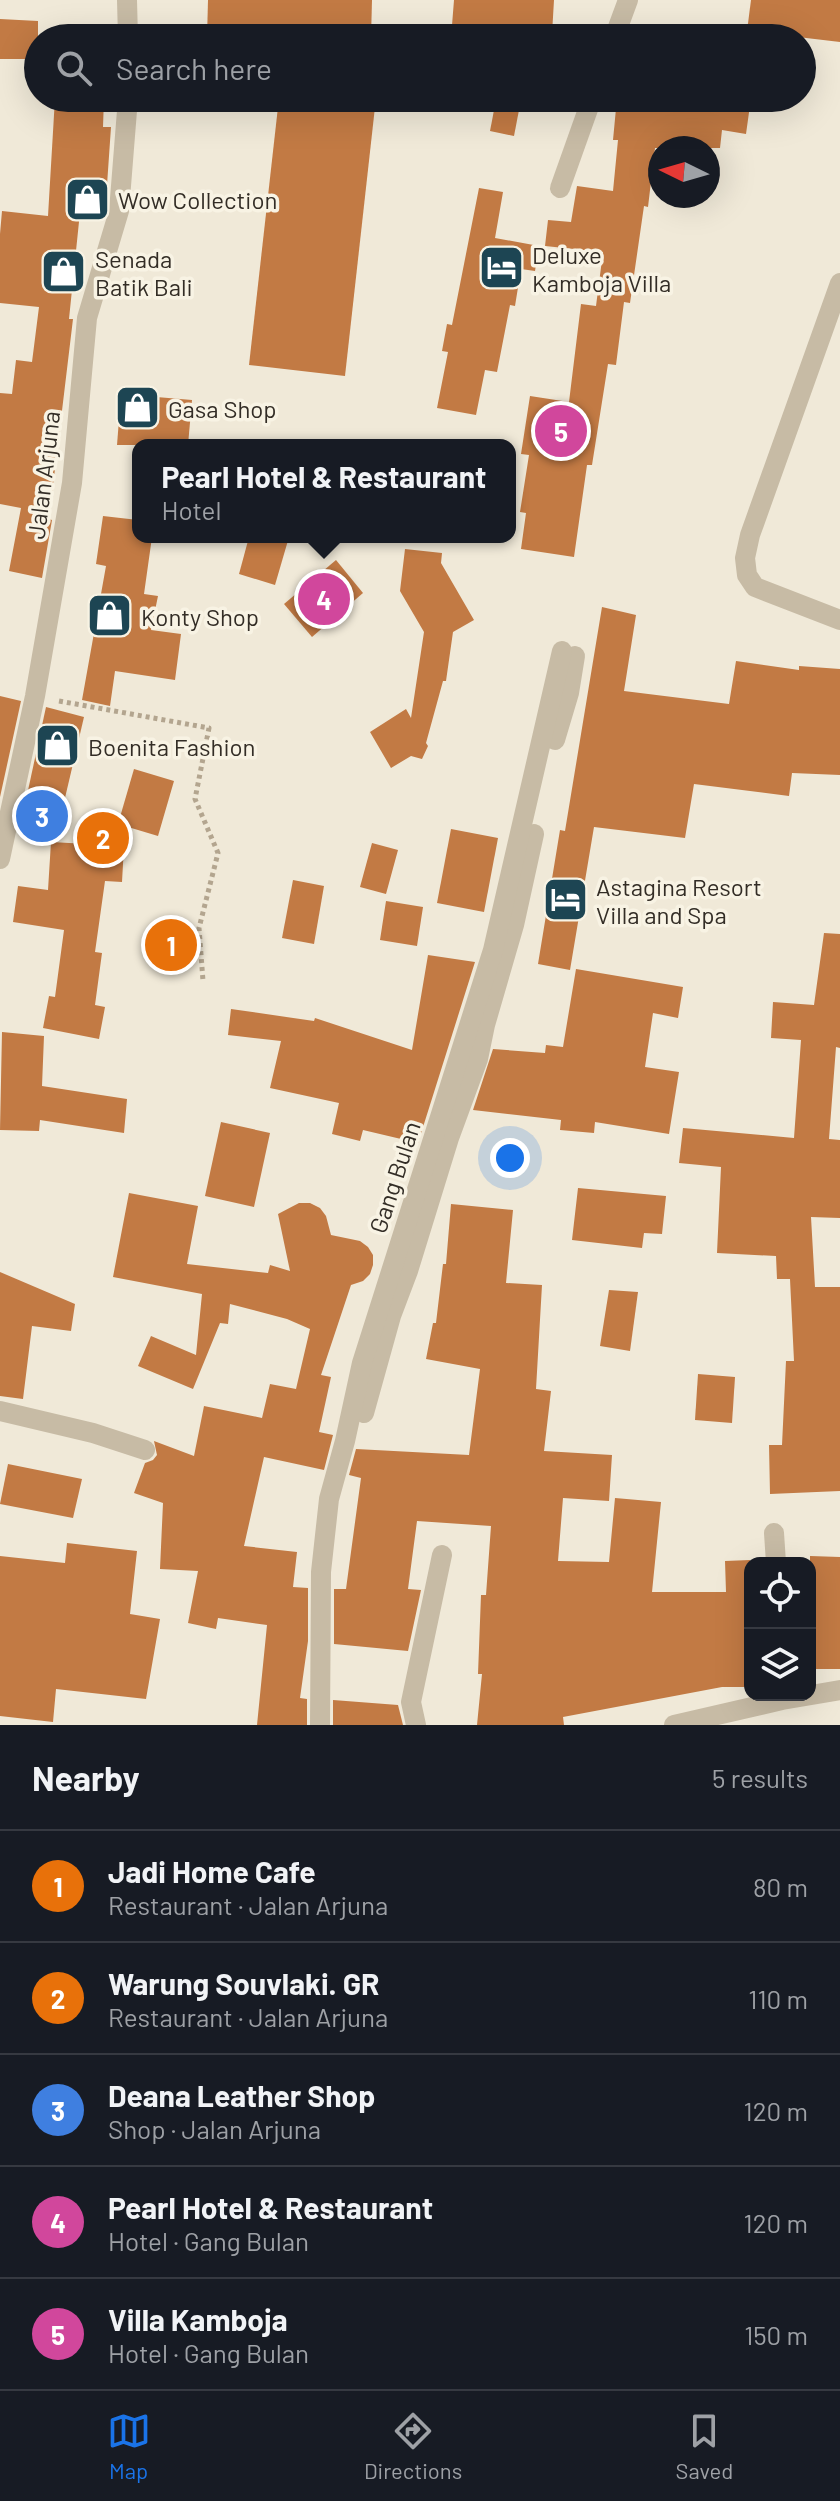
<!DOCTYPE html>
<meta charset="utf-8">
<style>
:root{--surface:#171b24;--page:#20242c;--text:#f1f3f6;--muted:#9ea1a6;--line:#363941;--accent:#1a73e8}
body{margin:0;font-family:Barlow,sans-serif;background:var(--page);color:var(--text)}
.controls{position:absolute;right:24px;bottom:24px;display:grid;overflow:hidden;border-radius:16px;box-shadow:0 8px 32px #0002}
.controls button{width:72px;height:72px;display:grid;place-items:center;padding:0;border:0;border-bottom:2px solid var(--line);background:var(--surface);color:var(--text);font:40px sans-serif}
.compass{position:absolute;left:648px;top:136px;width:72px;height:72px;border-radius:50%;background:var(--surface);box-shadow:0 8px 32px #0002;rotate:275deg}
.you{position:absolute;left:510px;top:1158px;width:28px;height:28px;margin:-20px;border:6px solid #fff;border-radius:50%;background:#1a73e8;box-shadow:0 0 0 12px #1a73e833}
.badge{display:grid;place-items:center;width:52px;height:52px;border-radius:50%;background:var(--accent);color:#fff;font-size:26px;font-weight:700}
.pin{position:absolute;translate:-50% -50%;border:4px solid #fff;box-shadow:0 2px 8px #0006}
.popup{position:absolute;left:132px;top:439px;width:384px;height:104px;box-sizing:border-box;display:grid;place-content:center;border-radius:16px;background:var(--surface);filter:drop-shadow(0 2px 6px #0005);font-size:26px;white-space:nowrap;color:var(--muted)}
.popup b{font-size:30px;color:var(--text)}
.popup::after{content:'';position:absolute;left:50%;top:100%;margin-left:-16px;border:16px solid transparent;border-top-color:var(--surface)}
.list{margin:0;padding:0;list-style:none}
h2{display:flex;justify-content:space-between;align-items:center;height:104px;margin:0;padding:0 32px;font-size:34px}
h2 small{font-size:26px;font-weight:400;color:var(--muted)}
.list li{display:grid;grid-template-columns:52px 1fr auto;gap:24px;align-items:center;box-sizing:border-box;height:112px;padding:0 32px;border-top:2px solid var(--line)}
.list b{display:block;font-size:30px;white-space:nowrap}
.list p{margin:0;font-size:26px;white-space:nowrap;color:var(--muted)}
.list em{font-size:26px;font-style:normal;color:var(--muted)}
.icon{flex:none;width:44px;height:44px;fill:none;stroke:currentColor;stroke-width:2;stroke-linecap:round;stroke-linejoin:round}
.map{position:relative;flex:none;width:840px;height:1725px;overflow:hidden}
.search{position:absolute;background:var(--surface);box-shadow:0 8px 32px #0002;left:24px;right:24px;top:24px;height:88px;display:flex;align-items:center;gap:20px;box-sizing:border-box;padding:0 28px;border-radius:44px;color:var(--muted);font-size:30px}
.sheet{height:664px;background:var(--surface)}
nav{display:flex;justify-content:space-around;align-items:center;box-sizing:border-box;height:112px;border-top:2px solid var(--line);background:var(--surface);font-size:22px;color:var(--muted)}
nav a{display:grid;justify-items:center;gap:4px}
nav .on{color:var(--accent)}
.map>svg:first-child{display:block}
.building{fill:#c27a44}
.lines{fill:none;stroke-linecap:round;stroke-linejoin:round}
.path{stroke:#b3a58f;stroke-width:5;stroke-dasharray:4 4;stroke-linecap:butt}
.minor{stroke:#c7bba5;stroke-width:20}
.labels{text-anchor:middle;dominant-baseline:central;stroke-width:7;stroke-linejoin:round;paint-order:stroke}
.poi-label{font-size:24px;fill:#332d26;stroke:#f8f3e4;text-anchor:start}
.street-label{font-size:24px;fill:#332d26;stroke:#f8f3e4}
</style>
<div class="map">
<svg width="840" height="1725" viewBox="0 0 840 1725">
<rect width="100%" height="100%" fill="#f0e9d8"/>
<g class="building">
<polygon points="208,0 372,0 371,38 207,38"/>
<polygon points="454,0 554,0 552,34 534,31 533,38 451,38"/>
<polygon points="751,0 840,0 840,42 747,31"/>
<polygon points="0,19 38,21 38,59 0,59"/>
<polygon points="55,98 104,98 103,127 111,127 105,214 80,212 69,319 73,319 49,519 52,520 42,578 9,571 21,508 0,504 0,393 12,394 16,360 32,362 39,307 0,303 0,234 2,211 48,216"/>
<polygon points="279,98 376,98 345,376 249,365"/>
<polygon points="617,98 751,98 746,134 722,130 720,148 655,148 648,207 644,206 630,303 624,302 616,365 608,364 592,465 587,465 574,557 521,549 526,513 520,512 529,455 521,454 530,396 569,402 581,304 596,306 603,252 545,246 548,220 571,222 577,186 613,191 618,140 613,140"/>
<polygon points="495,105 519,110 514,136 490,131"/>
<polygon points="479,188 503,192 495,238 539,246 535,271 521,269 515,306 510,305 497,372 485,370 476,415 437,408 448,352 442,351 447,324 452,325"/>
<polygon points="121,394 192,400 188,445 117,445"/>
<polygon points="103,516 138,520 138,537 152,537 144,594 158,596 151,630 181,634 175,680 115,671 110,706 82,700 106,566 96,564"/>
<polygon points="249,537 289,537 275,585 239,574"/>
<polygon points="405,549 442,553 441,563 474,620 453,632 446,681 443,681 426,743 428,746 422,759 411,756 391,768 370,732 406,709 411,718 424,632 400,591"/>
<polygon points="336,560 363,593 312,637 284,604"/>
<polygon points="602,607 636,615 624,691 729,704 736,661 799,670 799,666 840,669 840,775 792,773 789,796 694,784 685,838 594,827 570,970 538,964 560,830 565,831"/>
<polygon points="0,696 21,701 0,797"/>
<polygon points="46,707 84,717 57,832 21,823"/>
<polygon points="134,769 174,781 158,836 118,824"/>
<polygon points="451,829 498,838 484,912 437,903"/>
<polygon points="51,842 124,846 122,882 105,881 95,952 102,953 95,1005 105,1007 99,1039 43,1028 49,996 55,997 64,930 13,922 18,886 48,890"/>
<polygon points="372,843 398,850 386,894 360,887"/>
<polygon points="293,880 324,886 314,944 282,938"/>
<polygon points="386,901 423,907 417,946 380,940"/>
<polygon points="824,933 840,934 840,1048 836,1047 829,1139 840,1140 840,1218 811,1217 815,1287 840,1287 840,1491 770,1494 769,1445 782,1445 786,1361 794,1361 790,1279 777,1279 776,1256 717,1253 721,1167 679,1163 683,1128 794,1138 801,1040 771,1038 773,1002 814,1005"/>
<polygon points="428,955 475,962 418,1143 363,1130 360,1141 332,1134 339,1103 270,1088 281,1041 228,1035 231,1009 314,1021 315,1018 412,1050"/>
<polygon points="576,969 683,987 678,1018 653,1013 645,1067 679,1072 669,1134 595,1122 594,1133 560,1130 561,1120 473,1110 493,1049 545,1053 546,1045 563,1047"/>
<polygon points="2,1032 44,1036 42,1086 127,1099 124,1133 40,1120 39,1131 0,1130"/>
<polygon points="221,1122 270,1133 254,1207 205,1196"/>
<polygon points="578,1188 666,1196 662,1234 644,1233 642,1248 572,1240"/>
<polygon points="129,1193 198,1206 187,1264 268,1273 270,1265 290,1271 278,1214 299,1203 310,1203 320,1208 326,1216 331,1235 360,1241 368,1247 373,1255 373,1265 370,1274 363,1281 351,1285 321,1375 331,1377 319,1432 333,1435 324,1470 264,1457 244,1546 297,1552 293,1587 308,1588 308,1641 300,1698 307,1699 307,1725 257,1725 267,1625 218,1618 216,1629 188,1623 198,1571 160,1569 163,1503 134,1493 145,1463 153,1460 157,1455 154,1441 194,1456 204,1406 262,1418 270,1384 296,1389 310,1329 287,1319 230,1304 228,1324 220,1323 193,1389 138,1366 151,1336 196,1355 202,1294 113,1277"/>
<polygon points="451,1204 513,1210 506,1283 542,1285 536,1389 551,1391 544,1451 612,1455 609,1501 563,1498 558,1561 609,1562 615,1498 661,1502 652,1592 726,1592 725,1561 750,1560 750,1687 722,1687 563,1717 564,1725 477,1725 482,1674 478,1674 481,1595 486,1595 491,1526 417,1521 408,1589 421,1590 408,1651 334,1644 334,1589 346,1589 361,1478 349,1475 356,1449 469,1455 480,1369 426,1359 433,1323 436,1323 443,1264 446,1264"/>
<polygon points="0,1272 75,1304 71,1331 32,1326 23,1399 0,1396"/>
<polygon points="609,1290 638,1292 630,1351 600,1346"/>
<polygon points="698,1374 735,1377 732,1423 695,1420"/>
<polygon points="8,1464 82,1479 73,1518 0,1504"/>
<polygon points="67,1543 137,1551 130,1614 160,1619 146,1699 56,1689 53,1722 0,1716 0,1556 65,1563"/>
<polygon points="810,1556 840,1557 840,1669 810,1669"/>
<polygon points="333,1700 398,1705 403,1725 333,1725"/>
</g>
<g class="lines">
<polyline class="path" points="59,701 209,728 195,799 218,853 199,928 203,981"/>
<g class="minor">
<polyline points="127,0 128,38"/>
<polyline points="614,38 628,0"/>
<polyline points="560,188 592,98"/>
<polyline points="840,283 750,535 745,558 747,575 755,587 840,620"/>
<polyline points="555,740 569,693 575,656"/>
<polyline points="0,859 35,696 72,483 87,318 119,211 128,98"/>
<polyline points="0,1411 93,1433 145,1450"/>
<polyline points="364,1413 391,1316 408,1271 449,1138 478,1059 485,1025 514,925 534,834"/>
<polyline points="774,1533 776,1563"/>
<polyline points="320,1725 321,1572 329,1499 345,1441 362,1363 493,950 562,651"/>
<polyline points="416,1725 411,1702 442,1555"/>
<polyline points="674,1725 782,1700 840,1690"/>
</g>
</g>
<defs>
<symbol id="shop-square" viewBox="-11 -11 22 22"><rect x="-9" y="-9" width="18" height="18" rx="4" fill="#1d4553" stroke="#f8f3e4"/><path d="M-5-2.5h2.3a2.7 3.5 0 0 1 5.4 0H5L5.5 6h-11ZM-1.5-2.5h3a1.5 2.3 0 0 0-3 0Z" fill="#fff"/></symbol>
<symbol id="hotel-square" viewBox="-11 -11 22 22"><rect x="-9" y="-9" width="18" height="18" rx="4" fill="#1d4553" stroke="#f8f3e4"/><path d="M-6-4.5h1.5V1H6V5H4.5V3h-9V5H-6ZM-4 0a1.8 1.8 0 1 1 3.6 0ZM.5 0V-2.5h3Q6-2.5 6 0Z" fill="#fff"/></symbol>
</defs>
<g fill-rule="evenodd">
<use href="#shop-square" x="62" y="174" width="51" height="51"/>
<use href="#hotel-square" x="476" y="242" width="51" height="51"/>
<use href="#shop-square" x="38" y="246" width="51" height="51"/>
<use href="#shop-square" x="112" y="382" width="51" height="51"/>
<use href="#shop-square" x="84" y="590" width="51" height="51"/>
<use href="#shop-square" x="32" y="720" width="51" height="51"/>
<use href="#hotel-square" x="540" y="874" width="51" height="51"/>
</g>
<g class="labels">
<g class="poi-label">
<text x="118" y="199">Wow Collection</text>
<text x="532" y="254">Deluxe<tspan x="532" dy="28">Kamboja Villa</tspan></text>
<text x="95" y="258">Senada<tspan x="95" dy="28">Batik Bali</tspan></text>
<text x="168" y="408">Gasa Shop</text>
<text x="141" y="616">Konty Shop</text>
<text x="88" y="746">Boenita Fashion</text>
<text x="596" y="886">Astagina Resort<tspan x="596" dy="28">Villa and Spa</tspan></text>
</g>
<g class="street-label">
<text transform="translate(43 475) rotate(-83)">Jalan Arjuna</text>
<text transform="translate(394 1177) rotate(-72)">Gang Bulan</text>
</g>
</g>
</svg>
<div class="controls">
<button><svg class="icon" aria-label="locate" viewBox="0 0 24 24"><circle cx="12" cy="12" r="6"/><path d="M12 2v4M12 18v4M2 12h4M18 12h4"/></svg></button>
<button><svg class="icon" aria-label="layers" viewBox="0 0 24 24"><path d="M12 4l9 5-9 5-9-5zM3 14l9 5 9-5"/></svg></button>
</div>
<svg class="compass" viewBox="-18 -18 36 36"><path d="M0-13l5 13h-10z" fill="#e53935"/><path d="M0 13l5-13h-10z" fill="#9ea1a6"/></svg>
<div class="you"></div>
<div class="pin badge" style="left:171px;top:945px;background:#e8710a">1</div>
<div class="pin badge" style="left:103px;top:838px;background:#e8710a">2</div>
<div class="pin badge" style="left:42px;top:816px;background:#3f7fe0">3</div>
<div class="pin badge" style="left:324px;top:599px;background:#d1479c">4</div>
<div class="popup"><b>Pearl Hotel &amp; Restaurant</b>Hotel</div>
<div class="pin badge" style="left:561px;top:431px;background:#d1479c">5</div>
<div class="search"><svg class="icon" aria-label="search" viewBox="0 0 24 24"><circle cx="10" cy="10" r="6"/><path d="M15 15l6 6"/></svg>Search here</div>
</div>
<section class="sheet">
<h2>Nearby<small>5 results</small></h2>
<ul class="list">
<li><span class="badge" style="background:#e8710a">1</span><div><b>Jadi Home Cafe</b><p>Restaurant · Jalan Arjuna</p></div><em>80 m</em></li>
<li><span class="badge" style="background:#e8710a">2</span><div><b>Warung Souvlaki. GR</b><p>Restaurant · Jalan Arjuna</p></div><em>110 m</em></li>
<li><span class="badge" style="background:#3f7fe0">3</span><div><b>Deana Leather Shop</b><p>Shop · Jalan Arjuna</p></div><em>120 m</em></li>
<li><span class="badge" style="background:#d1479c">4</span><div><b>Pearl Hotel &amp; Restaurant</b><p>Hotel · Gang Bulan</p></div><em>120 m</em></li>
<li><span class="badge" style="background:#d1479c">5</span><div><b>Villa Kamboja</b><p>Hotel · Gang Bulan</p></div><em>150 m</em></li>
</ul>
</section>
<nav>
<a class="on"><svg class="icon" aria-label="map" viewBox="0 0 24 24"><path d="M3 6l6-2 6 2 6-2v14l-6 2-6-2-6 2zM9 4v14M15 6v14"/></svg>Map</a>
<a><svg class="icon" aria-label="directions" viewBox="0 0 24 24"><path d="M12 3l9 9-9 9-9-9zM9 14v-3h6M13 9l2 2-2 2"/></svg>Directions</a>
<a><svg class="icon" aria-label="saved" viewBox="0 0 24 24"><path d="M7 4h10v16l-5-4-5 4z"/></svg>Saved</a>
</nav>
